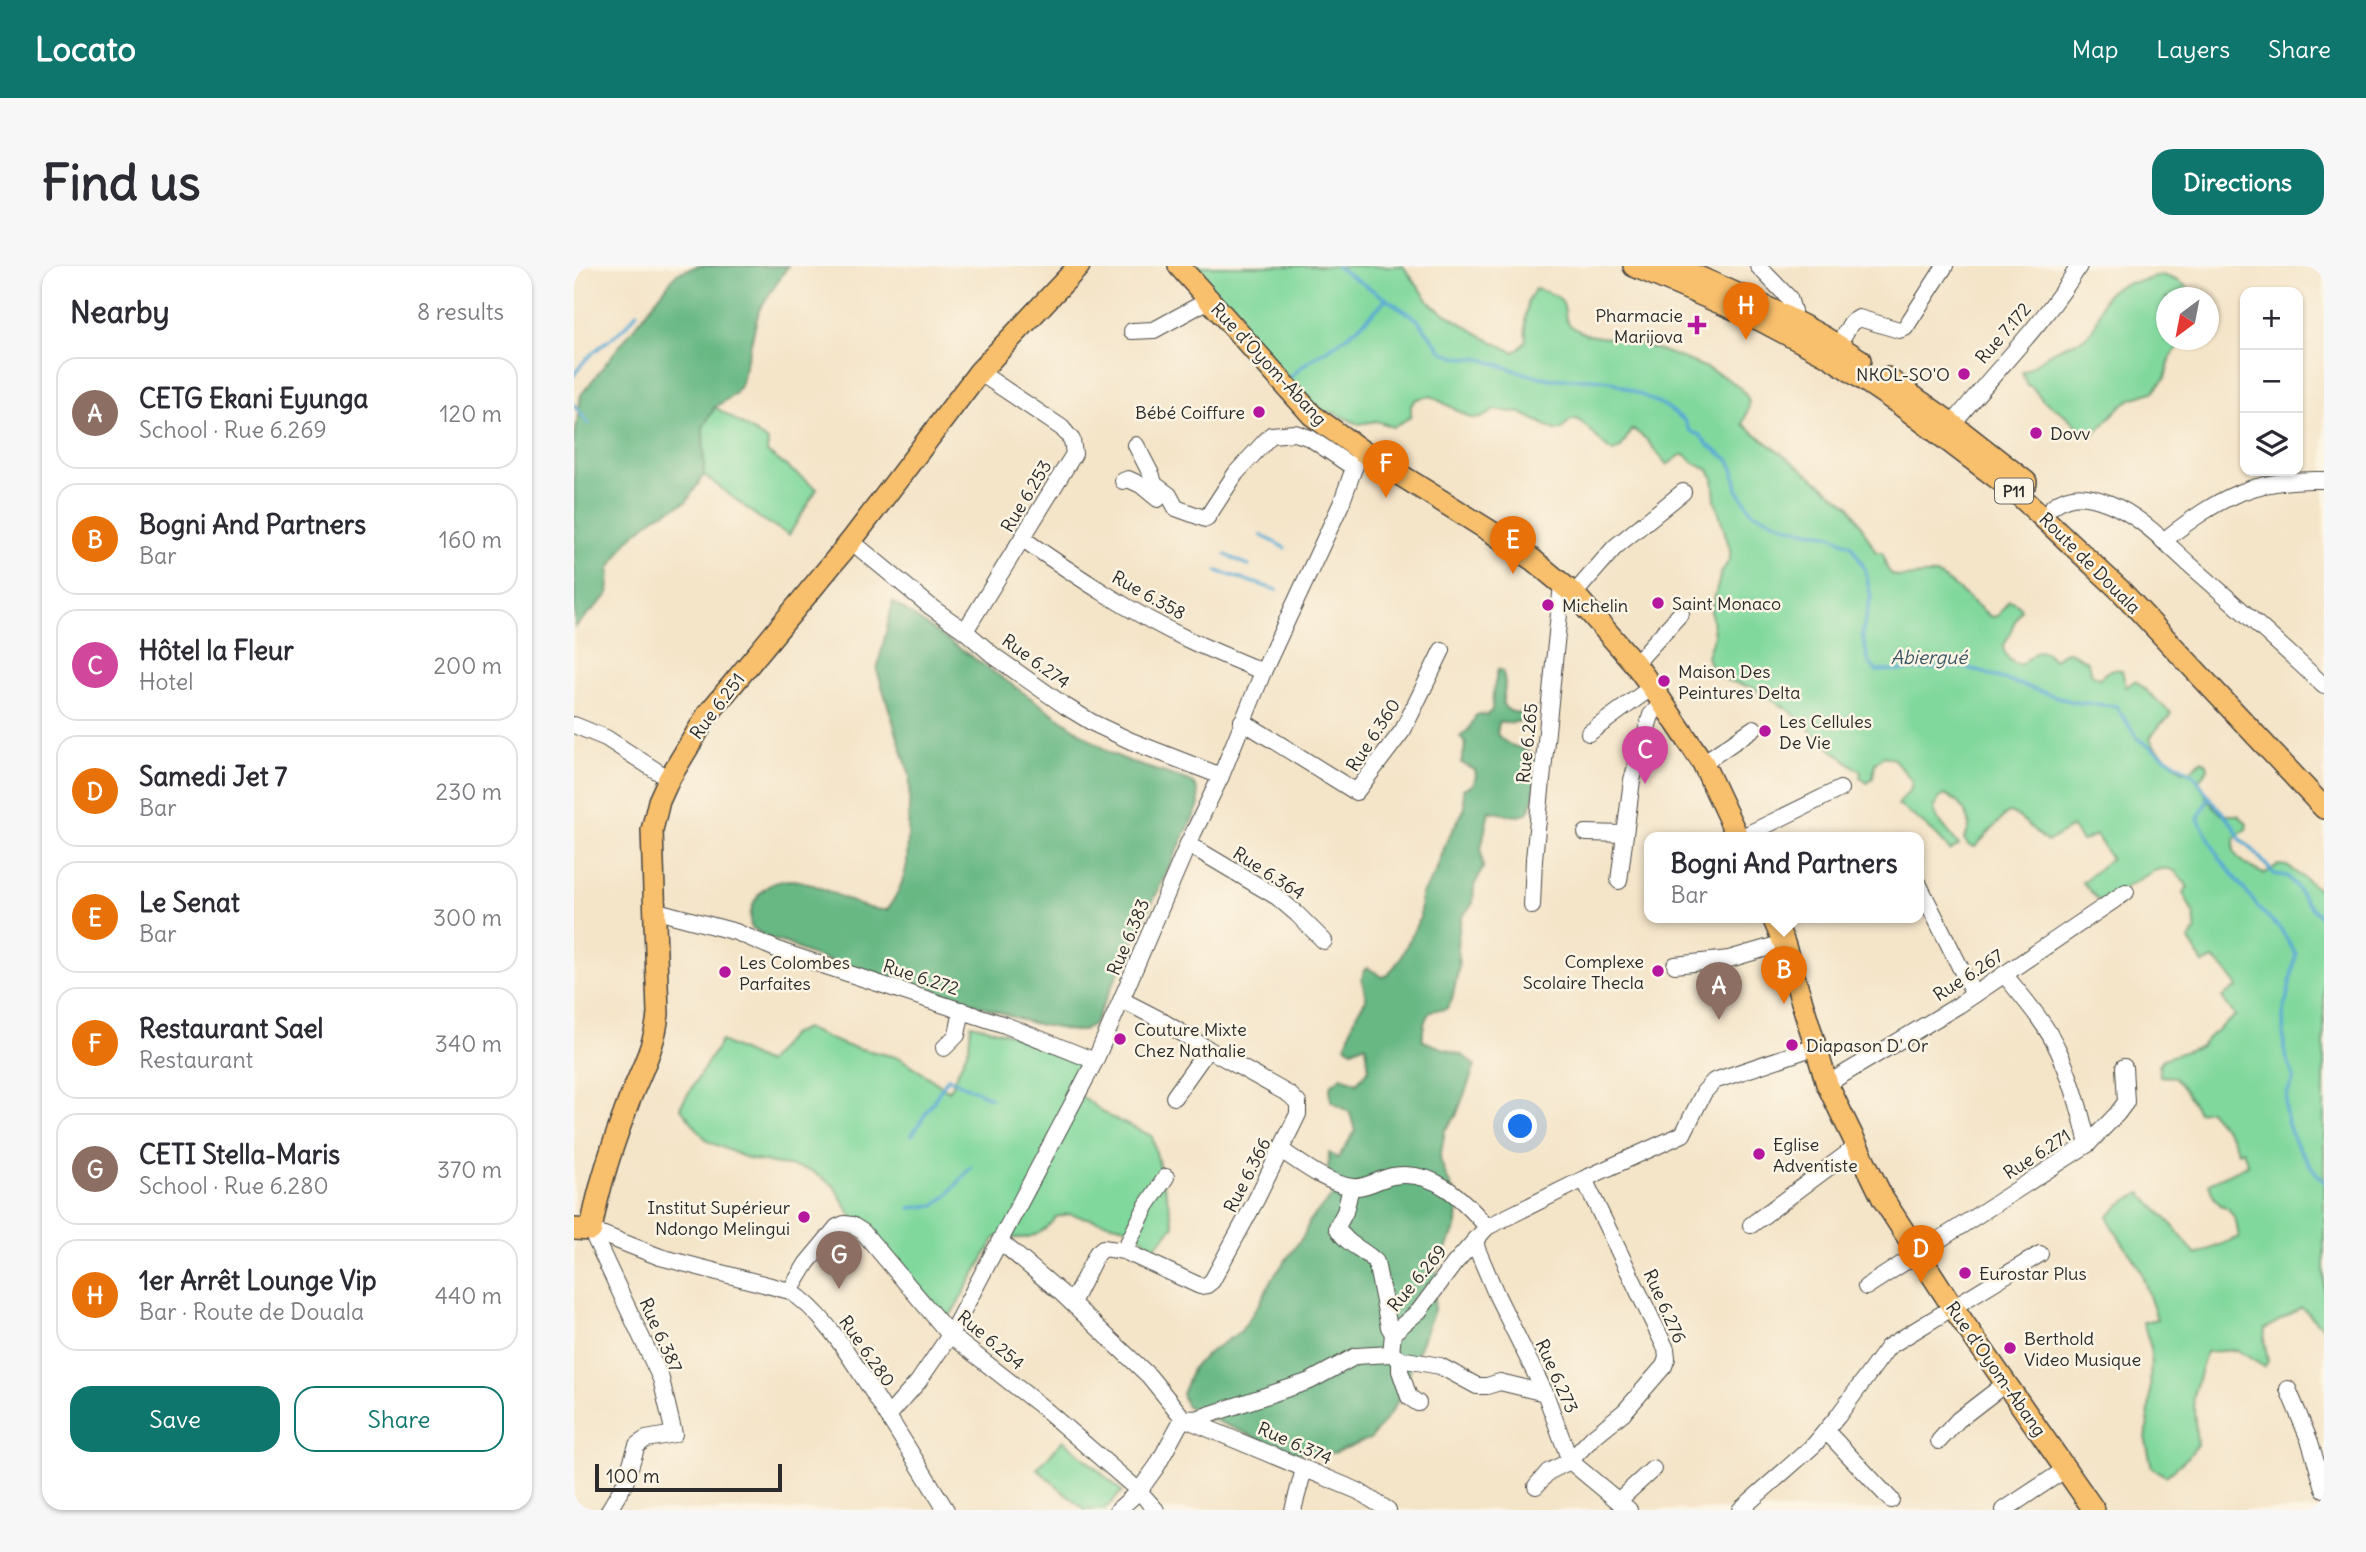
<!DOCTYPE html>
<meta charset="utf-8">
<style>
:root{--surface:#fff;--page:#f7f7f7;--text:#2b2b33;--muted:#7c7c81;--line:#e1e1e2;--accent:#0f766e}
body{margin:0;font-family:Delius,sans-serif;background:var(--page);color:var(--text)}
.controls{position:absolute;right:21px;top:21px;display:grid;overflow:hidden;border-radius:14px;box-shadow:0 2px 5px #0004}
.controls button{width:63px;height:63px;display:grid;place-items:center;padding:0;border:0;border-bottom:2px solid var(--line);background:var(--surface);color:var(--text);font:35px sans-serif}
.compass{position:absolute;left:1582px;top:21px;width:63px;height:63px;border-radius:50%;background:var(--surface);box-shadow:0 2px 5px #0004;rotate:212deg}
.scale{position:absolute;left:21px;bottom:18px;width:187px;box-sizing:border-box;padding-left:7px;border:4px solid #2b2b2b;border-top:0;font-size:19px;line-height:24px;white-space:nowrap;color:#2b2b2b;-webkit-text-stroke:5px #fcf5e5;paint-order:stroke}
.you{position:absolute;left:947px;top:861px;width:24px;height:24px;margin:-18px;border:5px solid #fff;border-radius:50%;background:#1a73e8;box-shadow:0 0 0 10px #1a73e833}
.badge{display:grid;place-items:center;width:46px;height:46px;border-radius:50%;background:var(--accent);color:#fff;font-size:23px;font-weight:700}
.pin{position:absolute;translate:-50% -58px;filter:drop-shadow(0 2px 4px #0008)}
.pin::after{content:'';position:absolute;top:37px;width:24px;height:21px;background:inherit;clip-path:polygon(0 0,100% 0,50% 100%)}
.popup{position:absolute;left:1070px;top:566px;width:280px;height:91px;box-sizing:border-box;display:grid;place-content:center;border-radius:14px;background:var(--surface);filter:drop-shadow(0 2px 5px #0005);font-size:23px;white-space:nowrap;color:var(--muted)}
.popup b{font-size:26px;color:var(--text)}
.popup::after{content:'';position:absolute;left:50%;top:100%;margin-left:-14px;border:14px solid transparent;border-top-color:var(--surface)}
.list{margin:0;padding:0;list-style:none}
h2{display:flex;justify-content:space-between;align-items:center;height:91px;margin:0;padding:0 28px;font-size:30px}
h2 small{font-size:23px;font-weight:400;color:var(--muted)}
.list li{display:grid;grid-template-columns:46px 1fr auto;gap:21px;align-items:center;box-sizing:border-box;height:112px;margin:0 14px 14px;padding:0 14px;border:2px solid var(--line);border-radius:21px}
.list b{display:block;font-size:26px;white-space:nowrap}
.list p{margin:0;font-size:23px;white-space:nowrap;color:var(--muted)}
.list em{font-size:23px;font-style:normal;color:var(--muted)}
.actions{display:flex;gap:14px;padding:21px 28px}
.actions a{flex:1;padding:16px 0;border:2px solid var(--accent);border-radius:21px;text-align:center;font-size:24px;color:var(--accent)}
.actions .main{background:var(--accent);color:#fff}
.icon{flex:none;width:38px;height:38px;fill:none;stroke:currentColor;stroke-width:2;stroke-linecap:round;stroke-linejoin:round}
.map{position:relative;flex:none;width:1750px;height:1244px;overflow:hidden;border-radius:21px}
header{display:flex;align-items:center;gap:42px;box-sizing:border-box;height:98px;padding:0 35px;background:var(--accent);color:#fff}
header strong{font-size:33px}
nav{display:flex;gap:38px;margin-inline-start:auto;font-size:24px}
.intro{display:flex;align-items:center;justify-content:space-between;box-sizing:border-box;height:168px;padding:0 42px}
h1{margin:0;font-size:49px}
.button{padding:18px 32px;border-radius:21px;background:var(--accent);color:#fff;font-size:24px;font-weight:700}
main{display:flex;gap:42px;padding:0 42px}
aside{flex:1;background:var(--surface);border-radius:21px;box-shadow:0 2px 5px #0004}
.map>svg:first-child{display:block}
.green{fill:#81d89d;stroke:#568264;stroke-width:2}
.forest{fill:#68b884;stroke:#4a7258;stroke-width:2}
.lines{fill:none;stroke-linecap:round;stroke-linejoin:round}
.stream{stroke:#58aad3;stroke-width:3.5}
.minor-casing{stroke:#494743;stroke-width:18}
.major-casing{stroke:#494743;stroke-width:24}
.minor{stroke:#fff;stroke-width:16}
.major{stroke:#f8bf6c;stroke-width:21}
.poi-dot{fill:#b5179e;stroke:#fcf5e5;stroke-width:2.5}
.labels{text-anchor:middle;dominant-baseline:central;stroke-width:5;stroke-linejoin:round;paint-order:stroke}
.shield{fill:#fcf5e5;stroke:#6a6863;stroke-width:2}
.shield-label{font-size:16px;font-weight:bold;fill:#2b2b2b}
.poi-label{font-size:18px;fill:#2b2b2b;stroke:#fcf5e5;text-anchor:start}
.street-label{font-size:18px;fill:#2b2b2b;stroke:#fcf5e5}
.water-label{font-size:19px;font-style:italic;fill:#3b5766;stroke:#fcf5e5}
</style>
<header>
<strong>Locato</strong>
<nav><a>Map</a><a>Layers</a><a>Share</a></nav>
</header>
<div class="intro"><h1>Find us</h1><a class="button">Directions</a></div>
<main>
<aside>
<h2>Nearby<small>8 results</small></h2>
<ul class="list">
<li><span class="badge" style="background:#8d6e63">A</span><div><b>CETG Ekani Eyunga</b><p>School · Rue 6.269</p></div><em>120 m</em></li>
<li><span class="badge" style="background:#e8710a">B</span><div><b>Bogni And Partners</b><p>Bar</p></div><em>160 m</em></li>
<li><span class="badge" style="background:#d1479c">C</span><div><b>Hôtel la Fleur</b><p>Hotel</p></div><em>200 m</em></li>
<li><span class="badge" style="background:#e8710a">D</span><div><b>Samedi Jet 7</b><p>Bar</p></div><em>230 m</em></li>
<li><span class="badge" style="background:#e8710a">E</span><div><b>Le Senat</b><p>Bar</p></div><em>300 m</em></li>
<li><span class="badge" style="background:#e8710a">F</span><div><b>Restaurant Sael</b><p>Restaurant</p></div><em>340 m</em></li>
<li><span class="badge" style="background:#8d6e63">G</span><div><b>CETI Stella-Maris</b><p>School · Rue 6.280</p></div><em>370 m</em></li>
<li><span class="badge" style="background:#e8710a">H</span><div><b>1er Arrêt Lounge Vip</b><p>Bar · Route de Douala</p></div><em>440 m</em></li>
</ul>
<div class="actions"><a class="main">Save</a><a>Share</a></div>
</aside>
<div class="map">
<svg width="1750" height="1244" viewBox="0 0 1750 1244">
<rect width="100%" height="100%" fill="#fcf5e5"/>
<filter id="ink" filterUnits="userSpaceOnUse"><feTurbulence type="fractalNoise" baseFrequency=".0143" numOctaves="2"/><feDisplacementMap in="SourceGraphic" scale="14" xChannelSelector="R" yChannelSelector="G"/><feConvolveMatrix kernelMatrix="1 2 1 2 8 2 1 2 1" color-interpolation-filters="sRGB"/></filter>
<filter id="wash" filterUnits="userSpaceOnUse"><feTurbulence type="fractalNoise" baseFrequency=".00686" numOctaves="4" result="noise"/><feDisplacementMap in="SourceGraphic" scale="28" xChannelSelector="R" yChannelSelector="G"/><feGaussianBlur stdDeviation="1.57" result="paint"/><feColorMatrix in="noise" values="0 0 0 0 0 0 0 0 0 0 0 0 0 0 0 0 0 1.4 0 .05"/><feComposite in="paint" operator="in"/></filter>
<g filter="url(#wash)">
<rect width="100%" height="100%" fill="#f4e4c8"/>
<g class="green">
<path d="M607,0H829L858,39L913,73L940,86L945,83L952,74L951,54L954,36L961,23C968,25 980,27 986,33C997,45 982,54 1007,66C1019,72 1032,71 1044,73C1070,79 1172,107 1175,137C1175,143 1171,151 1169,158L1276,240L1302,286H1308C1312,292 1310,296 1313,302C1321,320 1350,304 1365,310C1376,314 1405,342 1417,351L1424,350L1435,334L1444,338L1447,343C1439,356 1437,368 1429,381C1431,390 1437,397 1446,399L1463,385L1471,386L1480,394C1495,379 1496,388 1513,395C1517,405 1514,408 1526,412C1532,406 1539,400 1548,405L1552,421L1561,415L1563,416L1597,447L1596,451L1587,458L1576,472L1580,480L1610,506L1616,505L1628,494L1633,498L1634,503L1625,514L1634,534L1648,549H1664L1673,557L1672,563L1660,573C1661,577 1659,581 1660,585C1663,595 1682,605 1690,608L1704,599L1713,600L1750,627V1061C1738,1056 1737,1045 1727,1042L1691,1063L1690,1074L1694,1095L1690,1101L1663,1084L1632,1086L1619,1130L1623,1179L1614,1191L1592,1210L1578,1202L1572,1175L1576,1134L1577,1082L1569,1056L1583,1053L1566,1003L1537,959L1534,951L1548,937L1567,927L1599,960L1622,989L1665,971L1662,955L1654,942C1642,939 1638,929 1635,917L1674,899L1669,884L1664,886L1657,870L1635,844L1624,846L1612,826L1600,811L1586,810L1585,799L1589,793L1627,780L1637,769L1661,750L1648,731L1664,721L1651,703L1639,693L1629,698L1615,674L1622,664L1620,649L1609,627L1614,621C1603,607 1599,598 1580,605L1526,636L1508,616L1537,593L1522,569L1508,575L1498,561L1473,576C1461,567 1449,551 1436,546L1431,549L1401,581L1394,579L1390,573C1392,569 1394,566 1395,562C1398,550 1381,531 1371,529L1365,532L1360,543L1364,553L1385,579L1376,585C1362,566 1343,552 1324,539L1337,522L1338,515L1320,493L1310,490L1301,497L1299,512L1293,517L1286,511L1287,506L1252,479L1216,445L1179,422L1149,413L1138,406L1133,390L1140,369L1137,345L1147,307L1156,293V283L1141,234L1139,211L1135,204L1120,197L1112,189H1107L1093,199L1072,173L1060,164H1057L1047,182L1039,186C1025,177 1017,162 1003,153L995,155L987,164H981L947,147L931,145L921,144L907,152H897L857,130L842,133L837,139V151L819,161L803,155L784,158L761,147L746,145Z"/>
<path d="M1587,9C1602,13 1613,17 1621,31L1592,32V74H1610L1597,90L1591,112L1579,126L1557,133L1547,140L1519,169H1513L1490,148L1469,134L1458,121L1453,119L1448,106C1461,100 1471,89 1484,83C1493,78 1507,76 1514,69C1527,57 1524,36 1535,26C1548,14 1572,17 1587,9Z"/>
<polygon points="141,141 194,175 193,186 243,223 215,269 184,251 130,209 129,161"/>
<path d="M397,758L439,769L508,795L496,822L536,851L578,870L600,960L581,981L552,961L495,948L482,951C465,974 447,974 422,971L378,1047L374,1051L279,952L260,920L236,904L175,893L133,875L106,841L147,775L193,797L217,769L231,762L270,779L326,792L375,825L395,781Z"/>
<polygon points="489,1174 548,1225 531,1244 511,1244 463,1203"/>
</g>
<g class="forest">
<polygon points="124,0 214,0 185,44 167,118 161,128 141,141 129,161 130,209 112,236 81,251 54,274 36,302 34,329 1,361 0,176 7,129 103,7"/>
<path d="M319,336L536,487L562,498L613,514C625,520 624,526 625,539L525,747L519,759L508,765H498L458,757L337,717L239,690L214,678L194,672L177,661C175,648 178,635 188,625C225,591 273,647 313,644C323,629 330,616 333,598L336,510L303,404Z"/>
<path d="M924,403L928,405C935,421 927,430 929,438C933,449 951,445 958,453L936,457L925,456L923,468C935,484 948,479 962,490C961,504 964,544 949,549C938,552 926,546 915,545L907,583L909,602L900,620L899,637L888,651L886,658L883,680L885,700L878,734L872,743C868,744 865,744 861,744C850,746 848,766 849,775L890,790L901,800L882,850L871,864L866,893L872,910L884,934L883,959L863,1002L860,1044L836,1105L831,1123L816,1148L797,1172L760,1187H725L707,1182L626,1148L612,1139L608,1128L619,1101L637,1085L667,1065L687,1035L698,1013L730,969L736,954L760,928L762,922L754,905L755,887L764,892L781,865L776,847L757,835L756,820L768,811L783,817L795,803L792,780L789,779L778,784L772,780L779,755L792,733L788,713L790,704L794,702L809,711L814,709L826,693L846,652L847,629L861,608L873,574L891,542L889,523L899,519L902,510L901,504L887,497L892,478L886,471L895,463L902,449L906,448L913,449L918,444L919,426Z"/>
</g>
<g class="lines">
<g class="stream">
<path d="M762,0L843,53L868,85L881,91L907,93L953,108L977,113H1018L1037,115L1091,140L1110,154L1116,165L1126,169L1134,179L1155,194L1160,205L1163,223L1178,246L1218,262L1257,269L1277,279L1291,303L1297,331L1288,368L1295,396L1302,405L1392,401L1499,436L1542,440L1564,473L1620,509L1635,531L1624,553L1646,593L1688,646L1706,662L1722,688L1709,750L1710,784L1720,812C1717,818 1713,826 1712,833C1707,863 1732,895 1750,916"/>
<path d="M0,109C18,79 47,72 63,46"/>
<path d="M716,112C729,97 745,89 762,78C777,68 801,47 812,32"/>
<polyline points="0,139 15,158"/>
<polyline points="687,269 711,282"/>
<polyline points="652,289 675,300"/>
<polyline points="643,305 703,324"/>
<polyline points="1635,531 1659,559 1666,573 1678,583 1700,608 1713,610 1721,619 1732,636 1750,654"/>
<polyline points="338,869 374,812 417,832"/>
<polyline points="336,942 361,939 373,930 397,901"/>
</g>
</g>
</g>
<g filter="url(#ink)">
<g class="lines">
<defs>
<g id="minor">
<polyline points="1184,0 1215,32 1219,45 1214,53"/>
<polyline points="558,65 580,64 635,34"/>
<polyline points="1264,79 1277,57 1285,52 1325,64 1331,62 1371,0"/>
<path d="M1379,158C1420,105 1470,58 1505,0"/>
<polyline points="562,179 578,210 580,218 595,229 602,242 632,253 662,207 697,169 721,167 736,172 780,202"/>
<polyline points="549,215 554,213 567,219 584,233"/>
<path d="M1479,240C1497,226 1513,229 1534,237C1565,249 1591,276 1615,298C1661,338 1706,378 1750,420"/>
<path d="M449,273C502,310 556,346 615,374C639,385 664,395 689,406"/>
<polyline points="277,275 357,341 391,365 420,390 491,440 519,457 557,475 647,510"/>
<path d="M1589,275C1645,232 1677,212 1750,214"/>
<polyline points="1000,328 1041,281 1109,226"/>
<polyline points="391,365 500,188 498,174 488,162 405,106"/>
<polyline points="1061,398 1107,347"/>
<polyline points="668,455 782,526 829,464 868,384"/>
<polyline points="0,459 32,472 95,513"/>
<polyline points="1015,467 1078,421"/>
<polyline points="1129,497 1180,462"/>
<polyline points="1012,567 1051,568"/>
<polyline points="1166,572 1266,523"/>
<polyline points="614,578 703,631 723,648 750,675"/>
<polyline points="1045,615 1058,514 1077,449 1088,437"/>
<polyline points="1345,619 1400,729"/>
<polyline points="958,640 960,593 988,318"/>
<polyline points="79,644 162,666 209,686 431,759 521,795"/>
<polyline points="1101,699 1155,693 1210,677"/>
<polyline points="370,782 383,769 388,744"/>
<polyline points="1253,818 1385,739 1552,626"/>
<polyline points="600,831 634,783"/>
<polyline points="1514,878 1543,848 1552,836 1550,801"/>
<path d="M707,884C728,898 752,917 778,921C791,923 806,912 819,910C860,903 889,933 913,961"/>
<path d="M777,921L771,946L763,961C772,979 790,983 802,996L815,1061L819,1067"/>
<polyline points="1177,959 1282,881"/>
<path d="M17,964L86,991L216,1025C250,1047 273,1087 295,1120C321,1161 347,1203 372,1244"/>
<polyline points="17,964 87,1113 100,1168 72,1173 63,1179 51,1217 35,1244"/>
<polyline points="901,973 903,983 923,1030 971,1127 996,1195 1055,1244"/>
<polyline points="427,976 485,1025 575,1110 609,1152 622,1153 736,1115 782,1090 817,1088 819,1067 845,1045 880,998 913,961 1010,913 1109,868 1130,826 1140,815 1241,781"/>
<polyline points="550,985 573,939 592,911"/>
<path d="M1292,1021L1514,878C1507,847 1498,813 1484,784C1471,756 1449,732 1430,708"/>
<polyline points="216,1025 233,997 263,961 270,958 278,959 289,966 376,1069 468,1141 565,1225 582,1244"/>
<polyline points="498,1037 523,987 529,982 550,985 626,1020 633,1019 638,1015 682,934 724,848 724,837 716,829 634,783 583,752 548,734"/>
<polyline points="817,1088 826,1093 866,1100 903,1120 913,1120 926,1116 971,1127"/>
<polyline points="826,1093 826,1105 835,1131 844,1137"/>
<polyline points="1714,1123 1736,1176 1750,1223"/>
<polyline points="314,1150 344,1116 376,1069 521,795 614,578 647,510 689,406 767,238 780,202 788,185"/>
<polyline points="1252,1165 1317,1234"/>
<polyline points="1365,1175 1384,1154 1432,1117"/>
<polyline points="962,1220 974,1206 996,1195 1019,1171 1051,1145 1090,1100 1093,1092 1092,1083 1010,913"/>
<polyline points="1044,1235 1079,1203"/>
<polyline points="544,1244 565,1225 583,1200 609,1152 784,1225 814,1244"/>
<polyline points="719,1244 730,1203"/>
<polyline points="1166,1244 1240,1179 1264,1150 1314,1081 1466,988"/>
<polyline points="1430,1244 1492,1203"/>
</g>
<g id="major">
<polyline points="605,0 738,149 788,185 919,267 959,294 1000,328 1061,398 1078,421 1129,497 1164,572"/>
<polyline points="1060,0 1186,54 1256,91 1324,137 1444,228 1546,324 1750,542"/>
<path d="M1099,0C1163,28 1228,54 1286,94"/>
<polyline points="1313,112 1374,155 1452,216"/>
<polyline points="1199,652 1210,677 1253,818 1309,933 1380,1043 1520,1244"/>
<path d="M0,963L17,964C25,918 39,878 55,835C67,805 81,780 84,748L78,564L85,535L95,513L134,448L277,275L405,106L505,0"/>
</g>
</defs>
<use href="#minor" class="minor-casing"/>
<use href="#major" class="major-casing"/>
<use href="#minor" class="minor"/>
<use href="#major" class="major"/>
</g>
</g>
<g class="poi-dot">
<path d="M1119.5 48.5h7v7h7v7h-7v7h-7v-7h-7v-7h7z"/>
<circle cx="1390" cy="108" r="7"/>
<circle cx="685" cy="146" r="7"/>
<circle cx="1462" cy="167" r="7"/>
<circle cx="1084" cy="337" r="7"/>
<circle cx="974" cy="339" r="7"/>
<circle cx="1090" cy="415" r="7"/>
<circle cx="1191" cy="465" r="7"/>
<circle cx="1084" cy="705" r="7"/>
<circle cx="151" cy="706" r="7"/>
<circle cx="546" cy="773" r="7"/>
<circle cx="1218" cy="779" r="7"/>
<circle cx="1185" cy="888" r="7"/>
<circle cx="230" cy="951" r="7"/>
<circle cx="1391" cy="1007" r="7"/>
<circle cx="1436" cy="1082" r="7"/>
</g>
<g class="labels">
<rect class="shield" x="1421" y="212.5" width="38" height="25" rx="5"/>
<g class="shield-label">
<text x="1440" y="225">P11</text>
</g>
<g class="poi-label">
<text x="1109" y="49" text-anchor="end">Pharmacie<tspan x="1109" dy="21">Marijova</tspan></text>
<text x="1376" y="108" text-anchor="end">NKOL-SO'O</text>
<text x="671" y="146" text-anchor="end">Bébé Coiffure</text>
<text x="1476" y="167">Dovv</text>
<text x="1098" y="337">Saint Monaco</text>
<text x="988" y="339">Michelin</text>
<text x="1104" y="405">Maison Des<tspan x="1104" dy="21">Peintures Delta</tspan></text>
<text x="1205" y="455">Les Cellules<tspan x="1205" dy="21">De Vie</tspan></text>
<text x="1070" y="695" text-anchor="end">Complexe<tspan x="1070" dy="21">Scolaire Thecla</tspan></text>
<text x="165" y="696">Les Colombes<tspan x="165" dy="21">Parfaites</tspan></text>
<text x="560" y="763">Couture Mixte<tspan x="560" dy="21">Chez Nathalie</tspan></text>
<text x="1232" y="779">Diapason D' Or</text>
<text x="1199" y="878">Eglise<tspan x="1199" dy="21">Adventiste</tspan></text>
<text x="216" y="941" text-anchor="end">Institut Supérieur<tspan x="216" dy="21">Ndongo Melingui</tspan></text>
<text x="1405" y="1007">Eurostar Plus</text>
<text x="1450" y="1072">Berthold<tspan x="1450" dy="21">Video Musique</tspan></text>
</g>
<g class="street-label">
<text transform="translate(1429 67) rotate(-49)">Rue 7.172</text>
<text transform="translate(695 98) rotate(47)">Rue d'Oyom-Abang</text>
<text transform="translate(452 230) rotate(-59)">Rue 6.253</text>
<text transform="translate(1516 297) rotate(45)">Route de Douala</text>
<text transform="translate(575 329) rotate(29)">Rue 6.358</text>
<text transform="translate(462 395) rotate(36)">Rue 6.274</text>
<text transform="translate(143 440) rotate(-53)">Rue 6.251</text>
<text transform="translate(799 469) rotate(-57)">Rue 6.360</text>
<text transform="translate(953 477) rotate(-84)">Rue 6.265</text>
<text transform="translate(695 607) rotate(33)">Rue 6.364</text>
<text transform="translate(554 671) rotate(-67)">Rue 6.383</text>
<text transform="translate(1394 709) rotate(-33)">Rue 6.267</text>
<text transform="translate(347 711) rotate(18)">Rue 6.272</text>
<text transform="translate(1463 888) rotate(-33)">Rue 6.271</text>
<text transform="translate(673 909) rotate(-63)">Rue 6.366</text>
<text transform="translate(843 1012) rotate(-50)">Rue 6.269</text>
<text transform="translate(1091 1040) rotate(66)">Rue 6.276</text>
<text transform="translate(87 1069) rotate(66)">Rue 6.387</text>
<text transform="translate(417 1074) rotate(40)">Rue 6.254</text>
<text transform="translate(293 1085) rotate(55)">Rue 6.280</text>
<text transform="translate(1422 1103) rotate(55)">Rue d'Oyom-Abang</text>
<text transform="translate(983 1110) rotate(66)">Rue 6.273</text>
<text transform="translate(721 1177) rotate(24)">Rue 6.374</text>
</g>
<g class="water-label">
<text x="1355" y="391">Abiergué</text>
</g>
</g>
</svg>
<div class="controls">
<button>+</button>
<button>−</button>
<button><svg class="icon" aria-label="layers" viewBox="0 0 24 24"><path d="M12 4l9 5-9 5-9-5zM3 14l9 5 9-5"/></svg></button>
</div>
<svg class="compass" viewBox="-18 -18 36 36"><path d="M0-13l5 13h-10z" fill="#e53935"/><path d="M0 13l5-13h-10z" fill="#7c7c81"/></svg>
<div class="scale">100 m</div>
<div class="you"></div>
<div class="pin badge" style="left:1145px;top:754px;background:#8d6e63">A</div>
<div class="pin badge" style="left:1210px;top:738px;background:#e8710a">B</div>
<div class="popup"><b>Bogni And Partners</b>Bar</div>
<div class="pin badge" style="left:1071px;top:518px;background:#d1479c">C</div>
<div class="pin badge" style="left:1347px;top:1017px;background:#e8710a">D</div>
<div class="pin badge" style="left:939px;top:308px;background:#e8710a">E</div>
<div class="pin badge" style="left:812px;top:232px;background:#e8710a">F</div>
<div class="pin badge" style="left:265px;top:1023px;background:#8d6e63">G</div>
<div class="pin badge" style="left:1172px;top:74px;background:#e8710a">H</div>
</div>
</main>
